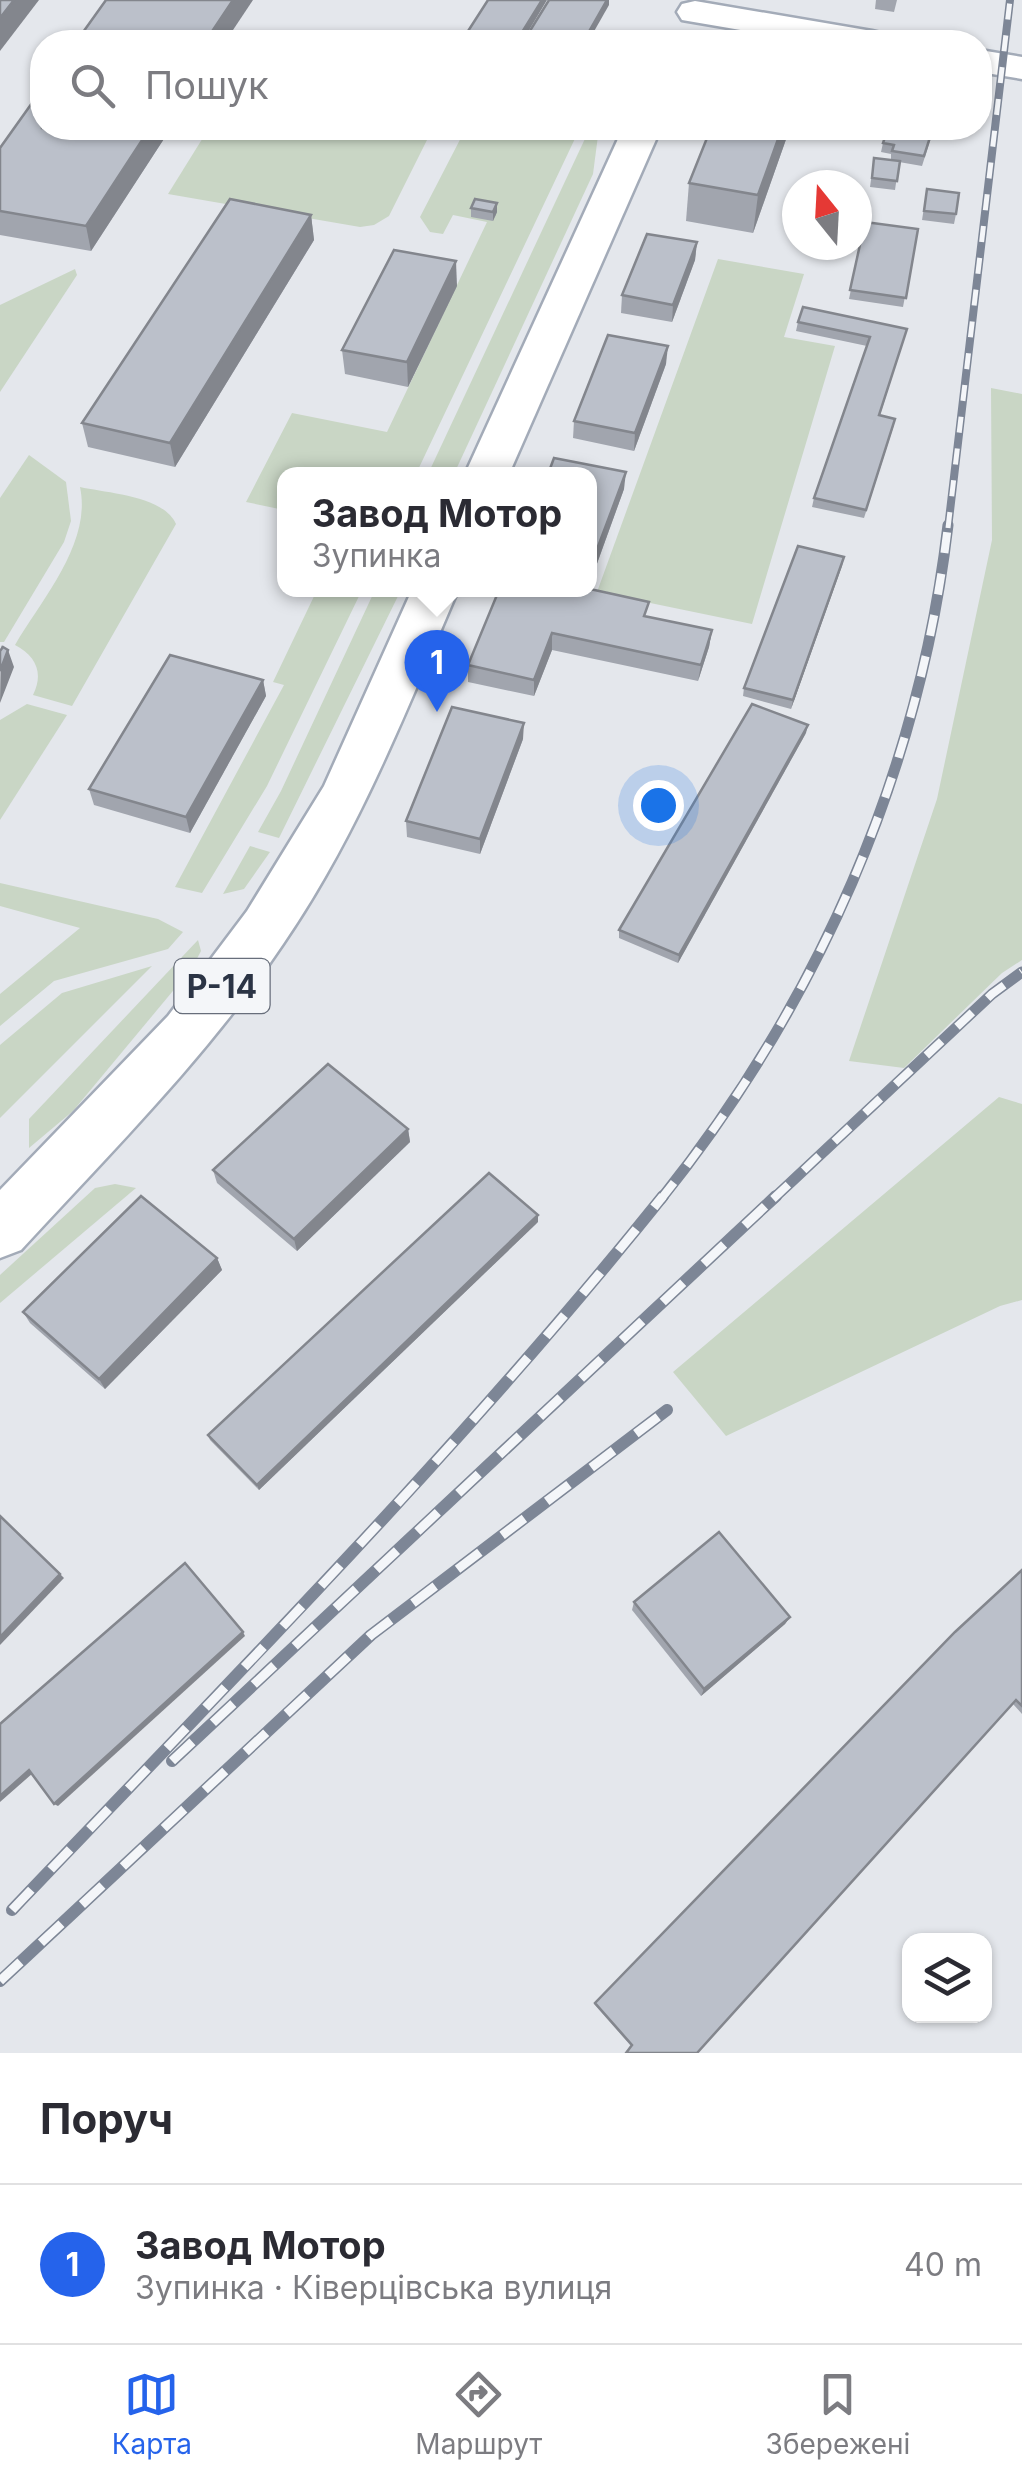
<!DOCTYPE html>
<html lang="uk">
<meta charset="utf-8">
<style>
:root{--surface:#fff;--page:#f7f7f7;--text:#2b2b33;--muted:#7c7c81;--line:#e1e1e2;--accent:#2563eb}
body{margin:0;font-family:Inter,sans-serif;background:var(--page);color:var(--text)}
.controls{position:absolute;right:30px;bottom:30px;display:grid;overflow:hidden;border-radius:20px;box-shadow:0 2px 8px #0004}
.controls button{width:90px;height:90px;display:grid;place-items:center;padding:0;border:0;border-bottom:2px solid var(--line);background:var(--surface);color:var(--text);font:50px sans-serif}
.compass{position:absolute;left:782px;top:170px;width:90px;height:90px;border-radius:50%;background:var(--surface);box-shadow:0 2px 8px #0004;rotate:342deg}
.you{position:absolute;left:658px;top:805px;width:35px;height:35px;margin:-25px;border:8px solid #fff;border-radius:50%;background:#1a73e8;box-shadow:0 0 0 15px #1a73e833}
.badge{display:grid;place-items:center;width:65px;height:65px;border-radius:50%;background:var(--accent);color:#fff;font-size:32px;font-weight:700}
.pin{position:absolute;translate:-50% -82px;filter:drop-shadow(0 2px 5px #0008)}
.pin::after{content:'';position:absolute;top:52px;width:35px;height:30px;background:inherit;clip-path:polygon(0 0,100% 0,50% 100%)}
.popup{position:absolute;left:277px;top:467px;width:320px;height:130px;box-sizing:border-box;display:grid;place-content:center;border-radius:20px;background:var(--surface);filter:drop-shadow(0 2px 8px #0005);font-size:32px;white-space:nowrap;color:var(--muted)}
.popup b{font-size:38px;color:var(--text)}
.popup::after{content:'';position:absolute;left:50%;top:100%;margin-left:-20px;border:20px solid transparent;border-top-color:var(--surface)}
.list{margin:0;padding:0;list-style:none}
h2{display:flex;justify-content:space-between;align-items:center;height:130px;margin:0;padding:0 40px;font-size:42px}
h2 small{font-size:32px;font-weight:400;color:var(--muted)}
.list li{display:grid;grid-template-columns:65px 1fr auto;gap:30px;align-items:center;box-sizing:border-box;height:160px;padding:0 40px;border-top:2px solid var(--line)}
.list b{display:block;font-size:38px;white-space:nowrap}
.list p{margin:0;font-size:32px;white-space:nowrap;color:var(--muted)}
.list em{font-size:32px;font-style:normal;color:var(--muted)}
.icon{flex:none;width:55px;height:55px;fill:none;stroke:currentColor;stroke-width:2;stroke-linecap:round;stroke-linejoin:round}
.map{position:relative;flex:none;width:1022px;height:2053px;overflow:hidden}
.search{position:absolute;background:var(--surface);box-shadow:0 2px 8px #0004;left:30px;right:30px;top:30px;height:110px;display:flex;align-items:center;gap:25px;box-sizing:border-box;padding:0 35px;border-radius:40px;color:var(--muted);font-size:38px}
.sheet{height:290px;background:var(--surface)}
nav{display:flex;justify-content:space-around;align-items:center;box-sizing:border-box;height:140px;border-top:2px solid var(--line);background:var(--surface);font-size:28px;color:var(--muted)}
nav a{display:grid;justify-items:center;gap:5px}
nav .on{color:var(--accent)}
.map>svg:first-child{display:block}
.green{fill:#c9d6c5}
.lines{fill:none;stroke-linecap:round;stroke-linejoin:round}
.major-casing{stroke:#a3abb8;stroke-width:5}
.major{fill:#fff;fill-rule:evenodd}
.rail-far2-casing{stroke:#7d8696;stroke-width:8}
.rail-far1-casing{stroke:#7d8696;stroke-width:11}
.rail-casing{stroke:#7d8696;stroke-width:12}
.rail-far2{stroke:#f4f6f9;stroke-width:5;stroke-dasharray:16;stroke-linecap:butt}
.rail-far1{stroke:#f4f6f9;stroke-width:8;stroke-dasharray:21;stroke-linecap:butt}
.rail{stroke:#f4f6f9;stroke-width:9;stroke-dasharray:28;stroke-linecap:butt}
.wall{fill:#a1a5ae}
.shaded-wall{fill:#83868d}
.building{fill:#bbc0ca;stroke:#83868d;stroke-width:2.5}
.labels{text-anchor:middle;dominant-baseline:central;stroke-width:8;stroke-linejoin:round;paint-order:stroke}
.shield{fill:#f4f6f9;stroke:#676e7b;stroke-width:2.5}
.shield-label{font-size:32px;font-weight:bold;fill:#2b3445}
</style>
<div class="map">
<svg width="1022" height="2053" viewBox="0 0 1022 2053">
<rect width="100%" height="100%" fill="#e4e7ec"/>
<g class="green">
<polygon points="209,128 433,128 389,216 374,225 360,227 168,194"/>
<polygon points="466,128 580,128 416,474 284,474 284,510 246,502 292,413 387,432 487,222 453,215 443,234 430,232 420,217"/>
<polygon points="590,128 599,128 593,174 454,474 428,474"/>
<polygon points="718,259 804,274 784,337 835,346 752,624 597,592"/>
<polygon points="75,269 77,275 0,392 0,305"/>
<polygon points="991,388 1022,394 1022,960 1002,973 904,1068 849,1061 937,799 992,540"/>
<polygon points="29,455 66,482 71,521 64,542 4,642 0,642 0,498"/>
<path d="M80,487C107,493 164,496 176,524L72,706L33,695C44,673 36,656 15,645C42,599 92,543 80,487Z"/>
<polygon points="317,590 362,590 267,786 202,893 175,887 284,685 273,682"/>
<polygon points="375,590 401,590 279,838 258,832 281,791"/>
<polygon points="27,704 67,715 0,820 0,720"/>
<polygon points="250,846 270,852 244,889 223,894"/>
<polygon points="0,883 158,919 183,932 168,949 54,981 0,1026 0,994 80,928 0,906"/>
<polygon points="198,940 201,951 192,968 73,1111 29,1148 29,1119"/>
<polygon points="152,966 0,1118 0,1045 62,993"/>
<polygon points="999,1097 1022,1104 1022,1300 1000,1306 726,1436 673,1372"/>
<polygon points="115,1184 136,1188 0,1303 0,1275 95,1188"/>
</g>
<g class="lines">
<defs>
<g id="major">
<polygon points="695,1 872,31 885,34 890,42 811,42 682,20 677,12 682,4"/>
<polygon points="980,50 1022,57 1022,79 980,72"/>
<polygon points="623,128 661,128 509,474 465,474"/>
<path d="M412,590H458C406,711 358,835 283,944C208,1056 112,1151 21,1250L0,1258V1190L168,1016L247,911L324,786Z"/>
</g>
</defs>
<use href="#major" class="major-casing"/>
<use href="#major" class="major"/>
<defs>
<polyline id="rail-far2" points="948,528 1010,0"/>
<g id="rail-far1">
<path d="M661,1199C817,1004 919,774 948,525"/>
<polyline points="773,1199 992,994 1022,972"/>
</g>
<g id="rail">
<polyline points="172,1761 776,1196"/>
<path d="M12,1910C234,1677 461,1448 663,1196"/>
<polyline points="0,1981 371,1635 667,1410"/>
</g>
</defs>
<use href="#rail-far2" class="rail-far2-casing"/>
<use href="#rail-far1" class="rail-far1-casing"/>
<use href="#rail" class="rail-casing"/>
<use href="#rail-far2" class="rail-far2"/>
<use href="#rail-far1" class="rail-far1"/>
<use href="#rail" class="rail"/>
</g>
<g class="wall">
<polygon points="876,0 897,0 894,12 875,9"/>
<polygon points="42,128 171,128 91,251 0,235 0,148"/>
<polygon points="711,128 790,128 753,233 686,221 689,183"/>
<polygon points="934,128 922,166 899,162 895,190 870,187 874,158 891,160 891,154 881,152 883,143"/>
<polygon points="927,189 956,214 954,224 922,220"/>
<polygon points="497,203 497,212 493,221 471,217 471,208"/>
<polygon points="311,215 314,240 175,467 88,447 82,423"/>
<polygon points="865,222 918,229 903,307 849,299"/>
<polygon points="697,242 695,260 672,322 621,313 622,295"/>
<polygon points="457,286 408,387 345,374 342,350"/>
<polygon points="798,322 907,329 880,415 895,419 893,428 864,518 812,507 814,498 867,346 796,331"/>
<polygon points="666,364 634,451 573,438 574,421"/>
<polygon points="590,474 624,489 595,569 590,567"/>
<polygon points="844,557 791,709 743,696 744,688"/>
<polygon points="499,590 648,617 712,630 709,647 698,681 552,650 534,696 468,682 468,665"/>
<polygon points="263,680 266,696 190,833 94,805 89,789"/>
<polygon points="806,733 678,963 619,938 619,930"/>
<polygon points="523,739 480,854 407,837 406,821"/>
<polygon points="408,1129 410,1142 297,1251 217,1183 213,1170"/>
<polygon points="538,1222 259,1490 210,1440 208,1435"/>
<polygon points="217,1258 222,1270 105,1389 30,1323 23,1312"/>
<polygon points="1022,1570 1022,1714 1013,1704 631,2046 594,2004 955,1632"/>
<polygon points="634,1602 790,1617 785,1624 701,1696 632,1610"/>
</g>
<g class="shaded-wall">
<polygon points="14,0 39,0 0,51 0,18"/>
<polygon points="233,0 253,0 225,42 205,42"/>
<polygon points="542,0 547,0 522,42 516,42"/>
<polygon points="607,0 609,0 609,5 588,42 583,42"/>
<polygon points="150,128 171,128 91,251 86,226"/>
<polygon points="782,128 790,128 753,233 758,195"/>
<polygon points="497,203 497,212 493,221 493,212"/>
<polygon points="311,215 314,240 175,467 170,443"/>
<polygon points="697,242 695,260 672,322 673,305"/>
<polygon points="456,261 457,286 408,387 407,362"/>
<polygon points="668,346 666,364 634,451 635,433"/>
<polygon points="626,472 624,489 595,569 596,552"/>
<polygon points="844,557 842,566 791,709 793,700"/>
<polygon points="712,630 709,647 698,681 701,665"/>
<polygon points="552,633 552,650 534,696 534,680"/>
<polygon points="1,645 5,657 8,650 14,667 0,703"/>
<polygon points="263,680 266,696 190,833 186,817"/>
<polygon points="524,723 523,739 480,854 480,839"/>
<polygon points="808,725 806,733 678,963 679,955"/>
<polygon points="408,1129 410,1142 297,1251 294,1239"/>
<polygon points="538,1215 538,1222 259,1490 257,1485"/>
<polygon points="217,1258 222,1270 105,1389 99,1379"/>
<polygon points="60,1574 64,1578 0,1645 0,1637"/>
<polygon points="790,1617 785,1624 701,1696 704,1689"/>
<polygon points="243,1632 245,1636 58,1806 54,1804"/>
<polygon points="29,1770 33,1773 0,1802 0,1796"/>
</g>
<g class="building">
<polygon points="0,0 14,0 0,18"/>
<polygon points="106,0 233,0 205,42 76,42"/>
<polygon points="488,0 542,0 516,42 461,42"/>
<polygon points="549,0 607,0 583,42 523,42"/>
<polygon points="746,36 788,42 744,42"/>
<polygon points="42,89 42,128 150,128 86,226 0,211 0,148"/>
<polygon points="711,128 782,128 758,195 689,183"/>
<polygon points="888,128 933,128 924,156 892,151 894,145 883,143"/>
<polygon points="874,158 900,161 897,181 872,178"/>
<polygon points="927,189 959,193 956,214 924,211"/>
<polygon points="230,199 311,215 170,443 82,423"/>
<polygon points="475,199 497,203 493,212 471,208"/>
<polygon points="865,222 918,229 906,298 850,290"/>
<polygon points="647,234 697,242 673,305 622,295"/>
<polygon points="394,250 456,261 407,362 342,350"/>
<polygon points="803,307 907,329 879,415 895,419 866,510 814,498 870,337 798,322"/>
<polygon points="608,335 668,346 635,433 574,421"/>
<polygon points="554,458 626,472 596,552 590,550 590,474 548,474"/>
<polygon points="798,546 844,557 793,700 744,688"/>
<polygon points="590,589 649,602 644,616 712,630 701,665 552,633 534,680 468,665 499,590 526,591 527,590"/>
<polygon points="3,647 8,650 0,671 0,651"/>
<polygon points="170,655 263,680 186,817 89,789"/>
<polygon points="752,704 808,725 679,955 619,930"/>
<polygon points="452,707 524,723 480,839 406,821"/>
<polygon points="328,1064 408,1129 294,1239 213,1170"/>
<polygon points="489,1173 538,1215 257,1485 208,1435"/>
<polygon points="141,1196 217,1258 99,1379 23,1312"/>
<polygon points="0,1516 60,1574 0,1637"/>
<polygon points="719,1532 790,1617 704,1689 634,1602"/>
<polygon points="185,1563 243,1632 54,1804 29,1770 0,1796 0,1724"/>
<polygon points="1022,1570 1022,1706 1016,1700 697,2053 626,2053 632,2045 595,2003 955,1632"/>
</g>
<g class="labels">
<rect class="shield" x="174.5" y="959" width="95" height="54" rx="8"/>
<g class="shield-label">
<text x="222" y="986">Р-14</text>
</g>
</g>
</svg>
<div class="controls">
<button><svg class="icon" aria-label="layers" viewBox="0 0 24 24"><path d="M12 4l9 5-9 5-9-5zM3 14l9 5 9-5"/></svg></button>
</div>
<svg class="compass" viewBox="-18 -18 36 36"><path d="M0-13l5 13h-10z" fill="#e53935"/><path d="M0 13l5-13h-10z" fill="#7c7c81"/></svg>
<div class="you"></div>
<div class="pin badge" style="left:437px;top:712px">1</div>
<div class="popup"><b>Завод Мотор</b>Зупинка</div>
<div class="search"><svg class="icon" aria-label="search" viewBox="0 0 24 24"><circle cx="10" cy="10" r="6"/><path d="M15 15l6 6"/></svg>Пошук</div>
</div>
<section class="sheet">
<h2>Поруч<small></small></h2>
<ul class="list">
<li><span class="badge">1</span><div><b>Завод Мотор</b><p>Зупинка · Ківерцівська вулиця</p></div><em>40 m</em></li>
</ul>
</section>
<nav>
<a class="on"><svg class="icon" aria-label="map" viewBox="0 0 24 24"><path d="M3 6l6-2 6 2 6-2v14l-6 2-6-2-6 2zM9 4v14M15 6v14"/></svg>Карта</a>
<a><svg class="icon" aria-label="directions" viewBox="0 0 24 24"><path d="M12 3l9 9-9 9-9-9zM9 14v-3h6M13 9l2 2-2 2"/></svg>Маршрут</a>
<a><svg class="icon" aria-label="saved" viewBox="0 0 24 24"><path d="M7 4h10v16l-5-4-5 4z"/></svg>Збережені</a>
</nav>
